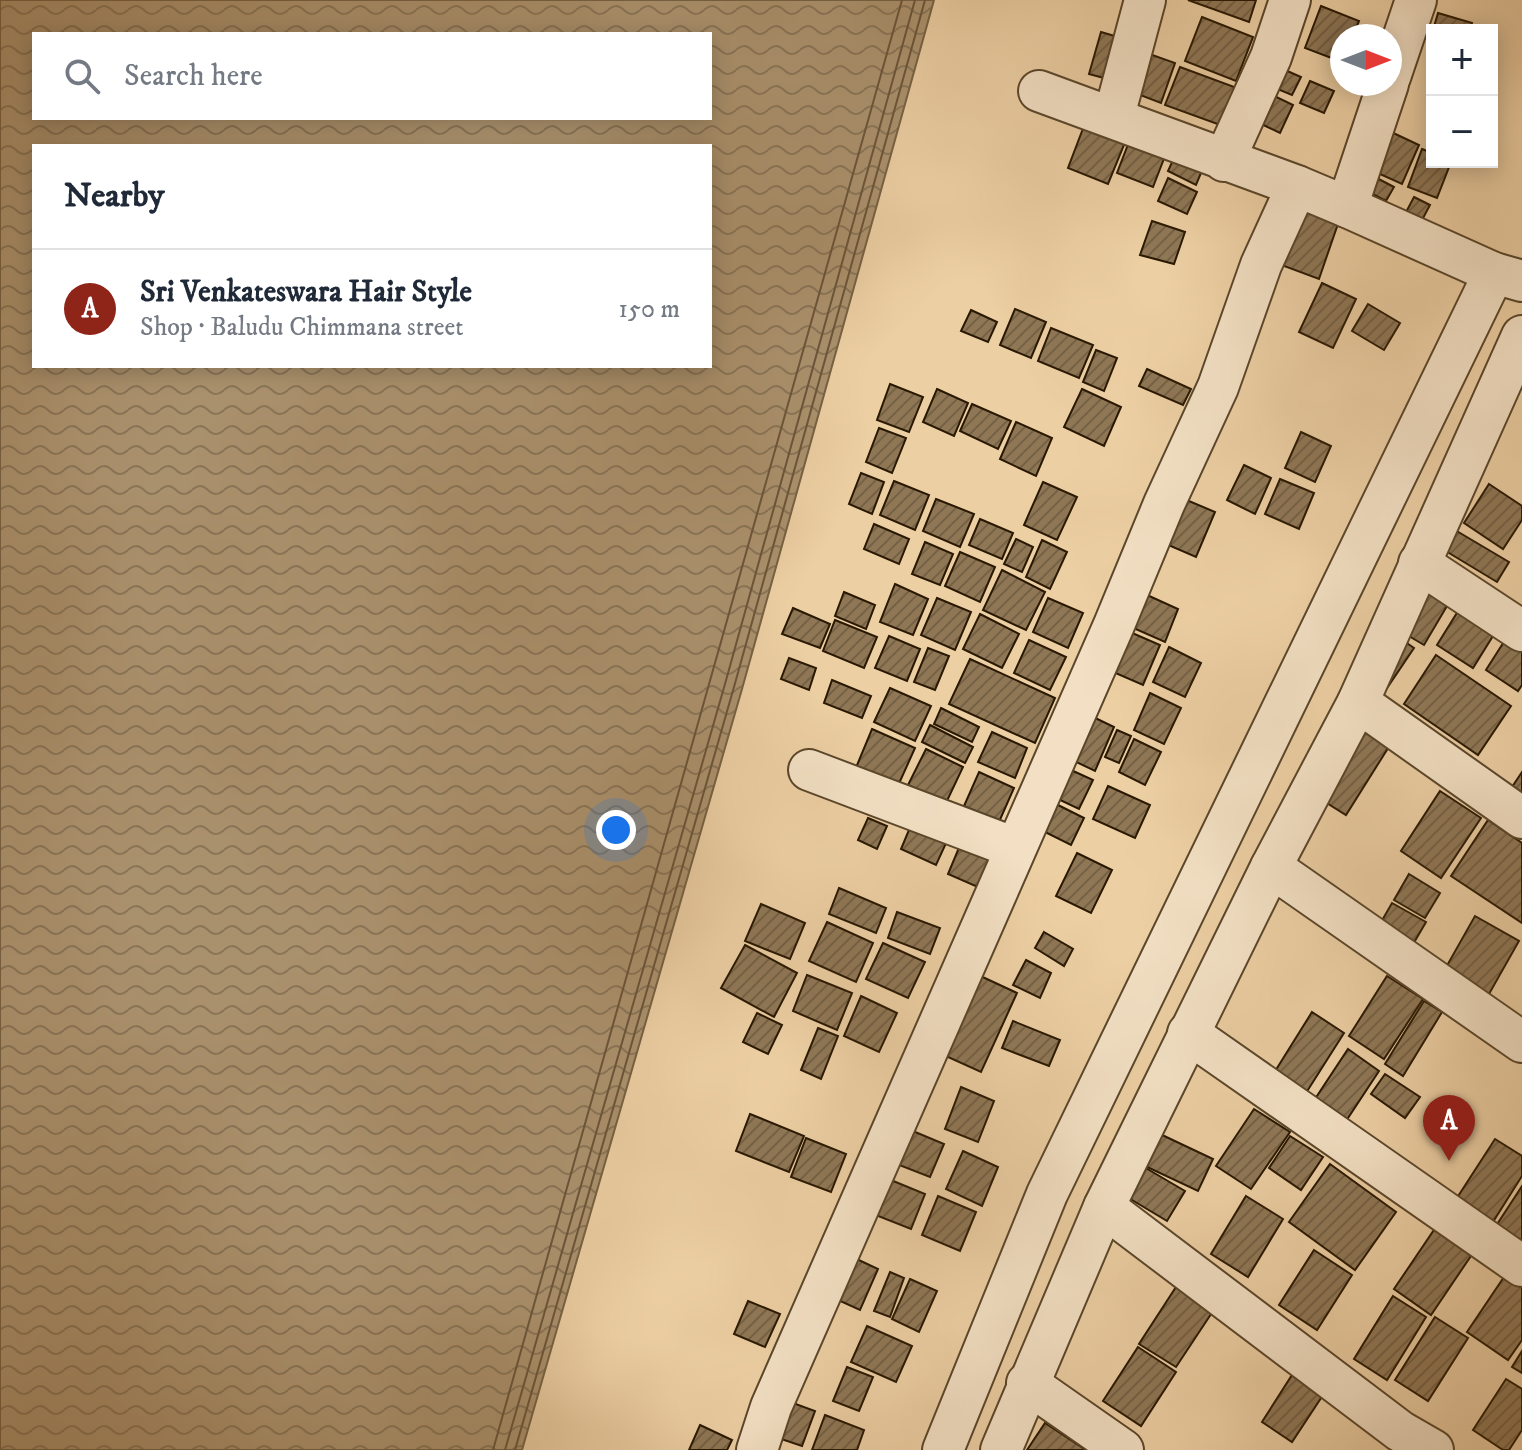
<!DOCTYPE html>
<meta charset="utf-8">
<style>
:root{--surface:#fff;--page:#f6f6f7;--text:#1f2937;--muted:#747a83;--line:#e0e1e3;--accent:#8f2418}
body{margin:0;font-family:"IM FELL DW Pica",serif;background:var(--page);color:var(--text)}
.controls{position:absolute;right:24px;top:24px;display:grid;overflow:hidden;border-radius:0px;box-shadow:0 4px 20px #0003}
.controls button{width:72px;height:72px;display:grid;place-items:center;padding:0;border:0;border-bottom:2px solid var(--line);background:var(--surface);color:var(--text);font:40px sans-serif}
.compass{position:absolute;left:1330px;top:24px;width:72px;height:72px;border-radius:50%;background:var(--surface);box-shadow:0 4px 20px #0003;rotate:90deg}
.you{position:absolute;left:616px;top:830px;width:28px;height:28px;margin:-20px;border:6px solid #fff;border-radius:50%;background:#1a73e8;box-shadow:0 0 0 12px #1a73e833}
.badge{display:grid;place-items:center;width:52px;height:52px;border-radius:50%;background:var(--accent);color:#fff;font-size:26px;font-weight:700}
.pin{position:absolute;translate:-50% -66px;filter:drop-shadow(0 2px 4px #0008)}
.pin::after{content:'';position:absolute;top:42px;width:28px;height:24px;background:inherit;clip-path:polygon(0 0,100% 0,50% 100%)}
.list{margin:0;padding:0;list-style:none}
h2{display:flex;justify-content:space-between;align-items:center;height:104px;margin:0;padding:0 32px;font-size:34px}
h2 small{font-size:26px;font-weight:400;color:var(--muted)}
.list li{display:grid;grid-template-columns:52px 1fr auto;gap:24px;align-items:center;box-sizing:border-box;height:120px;padding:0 32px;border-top:2px solid var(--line)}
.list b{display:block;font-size:30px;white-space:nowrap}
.list p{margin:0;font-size:26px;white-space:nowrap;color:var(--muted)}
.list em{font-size:26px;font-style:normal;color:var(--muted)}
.icon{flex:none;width:44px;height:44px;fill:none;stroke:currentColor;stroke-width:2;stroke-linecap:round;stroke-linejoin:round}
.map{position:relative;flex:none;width:1522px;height:1450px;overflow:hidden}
.search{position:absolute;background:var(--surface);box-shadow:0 4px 20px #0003;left:32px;top:32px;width:680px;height:88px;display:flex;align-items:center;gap:20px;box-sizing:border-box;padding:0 28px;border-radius:0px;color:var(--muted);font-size:30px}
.panel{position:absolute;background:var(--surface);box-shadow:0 4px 20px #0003;left:32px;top:144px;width:680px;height:224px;border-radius:0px}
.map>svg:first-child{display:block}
.water{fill:url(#water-waves);stroke:#766142;stroke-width:2;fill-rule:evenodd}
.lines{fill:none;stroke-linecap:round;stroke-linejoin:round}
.shore{stroke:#6a5438;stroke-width:2}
.building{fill:url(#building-hatch);stroke:#291802;stroke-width:2}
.street-casing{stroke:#5a462a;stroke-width:44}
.street{stroke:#f3e0c4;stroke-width:40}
</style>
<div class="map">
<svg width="1522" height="1450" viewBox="0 0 1522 1450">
<defs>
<pattern id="water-waves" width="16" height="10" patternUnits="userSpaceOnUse" patternTransform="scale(2)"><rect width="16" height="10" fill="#aa916d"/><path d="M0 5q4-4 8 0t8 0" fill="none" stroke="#8a7557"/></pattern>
<pattern id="building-hatch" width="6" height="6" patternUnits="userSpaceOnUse" patternTransform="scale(2)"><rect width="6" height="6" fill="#8f7756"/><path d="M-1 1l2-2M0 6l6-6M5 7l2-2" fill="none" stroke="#756145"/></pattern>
</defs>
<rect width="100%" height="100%" fill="#edcfa4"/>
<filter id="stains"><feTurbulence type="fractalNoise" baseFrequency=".0025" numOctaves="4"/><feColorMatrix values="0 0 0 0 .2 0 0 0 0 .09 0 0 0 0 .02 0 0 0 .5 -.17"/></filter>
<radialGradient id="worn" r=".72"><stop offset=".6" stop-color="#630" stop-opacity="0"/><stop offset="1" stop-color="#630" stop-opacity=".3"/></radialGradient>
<path class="water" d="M0,0H934L742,689L522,1450H0ZM34,34H710V118H34ZM34,146H710V366H34Z"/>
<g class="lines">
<g class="shore">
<polyline points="493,1450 902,0"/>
<polyline points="505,1450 725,684 915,0"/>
<polyline points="515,1450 734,687 925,0"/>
</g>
</g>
<g class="building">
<polygon points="1188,0 1256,0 1249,22"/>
<polygon points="1321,6 1359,21 1353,36 1342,36 1342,62 1305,48"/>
<polygon points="1438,13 1472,23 1470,30 1433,30"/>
<polygon points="1202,17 1253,37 1236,81 1185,61"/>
<polygon points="1101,32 1128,40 1115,81 1089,74"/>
<polygon points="1141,51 1175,63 1161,103 1127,90"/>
<polygon points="1276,66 1301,77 1292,95 1268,85"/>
<polygon points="1180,67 1237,88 1223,126 1165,105"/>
<polygon points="1310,81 1334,91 1324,113 1300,103"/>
<polygon points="1270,94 1293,105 1280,133 1257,122"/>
<polygon points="1087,118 1128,135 1108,184 1068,168"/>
<polygon points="1134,129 1170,143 1153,187 1117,173"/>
<polygon points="1389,131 1419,145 1402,184 1371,170"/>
<polygon points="1178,149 1206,161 1196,185 1168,171"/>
<polygon points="1422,149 1432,153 1432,162 1451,162 1437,198 1408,187"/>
<polygon points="1371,175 1394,187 1386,201 1363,189"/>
<polygon points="1168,178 1197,192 1187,214 1158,201"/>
<polygon points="1414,197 1430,205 1421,222 1405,214"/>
<polygon points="1298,199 1341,215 1319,279 1276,263"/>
<polygon points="1152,221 1185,232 1174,264 1140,255"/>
<polygon points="1322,283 1356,299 1333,348 1299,332"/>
<polygon points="1368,304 1400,323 1384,350 1352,331"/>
<polygon points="1015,309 1046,322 1031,358 1000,345"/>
<polygon points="971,310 997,322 988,342 961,331"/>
<polygon points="1051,328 1093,345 1079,378 1038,361"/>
<polygon points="1096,350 1117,358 1104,391 1083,382"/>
<polygon points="1147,369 1191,389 1183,405 1139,386"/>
<polygon points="890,384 923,397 909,432 877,420"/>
<polygon points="937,389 968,403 954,436 923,422"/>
<polygon points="1082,389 1121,407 1104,446 1064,427"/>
<polygon points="972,404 1011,421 998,449 960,431"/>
<polygon points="1016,422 1052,438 1036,476 1000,459"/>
<polygon points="879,428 906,438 892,473 866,462"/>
<polygon points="1301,432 1331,446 1315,482 1285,468"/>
<polygon points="1244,465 1271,478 1255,514 1227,500"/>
<polygon points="861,473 884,482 872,514 849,504"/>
<polygon points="1280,479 1314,493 1299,529 1265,514"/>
<polygon points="894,481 929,495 915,530 880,515"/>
<polygon points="1043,482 1077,497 1057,540 1024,525"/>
<polygon points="1489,484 1522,506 1522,520 1503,549 1464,523"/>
<polygon points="1177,496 1215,512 1196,557 1159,541"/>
<polygon points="936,499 974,514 960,547 923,531"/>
<polygon points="980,519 1013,533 1002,559 969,545"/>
<polygon points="874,524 909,539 899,564 864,549"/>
<polygon points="1455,530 1509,562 1497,582 1444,550"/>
<polygon points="1016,539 1033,547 1022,572 1004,564"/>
<polygon points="1042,540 1067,552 1050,589 1026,577"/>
<polygon points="925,542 953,554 940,585 912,574"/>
<polygon points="960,552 995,567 980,602 945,586"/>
<polygon points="1002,570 1045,592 1026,630 983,610"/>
<polygon points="1436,575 1457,589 1424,645 1402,632"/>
<polygon points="895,584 928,599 913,635 880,622"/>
<polygon points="1136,590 1178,609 1165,642 1122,623"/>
<polygon points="844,592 875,605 866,629 835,616"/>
<polygon points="937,598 971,612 955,650 921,635"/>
<polygon points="1048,598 1083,613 1068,648 1033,632"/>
<polygon points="1465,600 1501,623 1473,668 1437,645"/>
<polygon points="793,608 830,624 820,648 782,634"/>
<polygon points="980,614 1019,634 1002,668 963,649"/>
<polygon points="835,620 877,637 864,668 823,651"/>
<polygon points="1123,629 1160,645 1143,685 1104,668"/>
<polygon points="1512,629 1522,635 1522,685 1518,691 1486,670"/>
<polygon points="889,636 920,649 907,681 875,668"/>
<polygon points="1398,637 1414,648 1387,688 1371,677"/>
<polygon points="1029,640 1066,657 1050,690 1014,673"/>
<polygon points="1169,647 1201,663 1185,697 1153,682"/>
<polygon points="928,648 949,656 935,690 914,682"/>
<polygon points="1436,655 1511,706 1478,755 1404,704"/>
<polygon points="789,658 816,668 809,690 781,679"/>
<polygon points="970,659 1055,698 1035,743 949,704"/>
<polygon points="832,680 871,696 862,718 824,703"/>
<polygon points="890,688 931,706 915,741 874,722"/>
<polygon points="1150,693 1181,708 1164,744 1134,730"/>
<polygon points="941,708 979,727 972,742 934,724"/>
<polygon points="1087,714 1114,727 1095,771 1068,758"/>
<polygon points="930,725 973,747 965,763 922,742"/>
<polygon points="1359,725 1390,745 1346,815 1314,795"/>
<polygon points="872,729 915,748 897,788 855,770"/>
<polygon points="1117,730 1131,736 1119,763 1105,757"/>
<polygon points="992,732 1027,748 1015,778 978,762"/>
<polygon points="1134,739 1161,752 1145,785 1119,772"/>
<polygon points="926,749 963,767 946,803 908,785"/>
<polygon points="1071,770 1093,780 1079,809 1058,799"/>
<polygon points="979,772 1014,788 999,822 964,806"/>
<polygon points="1522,772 1522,799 1510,790"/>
<polygon points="1108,786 1150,805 1135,838 1093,819"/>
<polygon points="1440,791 1481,818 1441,878 1401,851"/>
<polygon points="1052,802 1084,818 1071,845 1039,829"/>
<polygon points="868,818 887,826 877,849 858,840"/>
<polygon points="1488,820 1522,843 1522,923 1451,876"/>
<polygon points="911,825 947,841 936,865 901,849"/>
<polygon points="963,838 995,853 980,888 948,874"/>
<polygon points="1077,853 1112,870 1091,913 1056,896"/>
<polygon points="1409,874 1440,893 1425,918 1394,900"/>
<polygon points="839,888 886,908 876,933 829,914"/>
<polygon points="1392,903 1426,922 1409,951 1376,931"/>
<polygon points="761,904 805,923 790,959 745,941"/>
<polygon points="897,912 940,928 930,954 888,938"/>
<polygon points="1475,916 1519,941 1489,994 1445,969"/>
<polygon points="827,922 873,943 856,982 809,961"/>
<polygon points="1044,932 1073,949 1064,966 1035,948"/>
<polygon points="883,943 925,962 908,998 866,979"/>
<polygon points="745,945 797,973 774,1017 721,988"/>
<polygon points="1026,960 1051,973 1040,998 1013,985"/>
<polygon points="974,973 1017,993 981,1072 937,1052"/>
<polygon points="807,975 852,993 837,1030 793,1011"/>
<polygon points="1387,976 1423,999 1384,1059 1349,1036"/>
<polygon points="861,996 897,1013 879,1052 844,1036"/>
<polygon points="1424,1001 1442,1012 1403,1076 1385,1064"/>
<polygon points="1312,1012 1344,1033 1306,1093 1274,1073"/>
<polygon points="757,1013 782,1025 768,1054 743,1042"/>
<polygon points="1013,1021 1060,1040 1049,1066 1002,1048"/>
<polygon points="818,1028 838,1036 821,1079 801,1070"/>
<polygon points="1348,1049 1379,1071 1344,1124 1313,1102"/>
<polygon points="1385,1074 1420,1097 1405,1118 1371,1094"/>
<polygon points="961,1087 994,1101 978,1142 945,1129"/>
<polygon points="1254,1109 1290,1132 1251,1189 1216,1166"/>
<polygon points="750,1114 804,1136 789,1172 736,1151"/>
<polygon points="908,1129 944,1144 930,1177 894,1163"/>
<polygon points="1160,1134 1213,1159 1198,1191 1145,1166"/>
<polygon points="1290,1136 1323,1157 1301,1190 1269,1168"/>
<polygon points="806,1138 846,1154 831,1192 791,1177"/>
<polygon points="1495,1139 1522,1156 1522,1176 1491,1225 1455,1201"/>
<polygon points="963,1151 998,1167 982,1206 946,1189"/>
<polygon points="1330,1164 1396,1212 1355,1270 1289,1222"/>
<polygon points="1144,1167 1185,1191 1167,1221 1127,1197"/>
<polygon points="886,1178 925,1194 911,1229 873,1214"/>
<polygon points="1522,1186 1522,1247 1494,1229"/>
<polygon points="938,1196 976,1212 960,1251 922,1235"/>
<polygon points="1246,1196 1283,1219 1248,1277 1211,1254"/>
<polygon points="1438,1224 1475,1250 1431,1315 1394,1289"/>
<polygon points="1314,1250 1352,1275 1317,1330 1279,1305"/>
<polygon points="846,1254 878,1269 860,1310 827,1295"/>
<polygon points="1508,1271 1522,1280 1522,1340 1508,1360 1467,1332"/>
<polygon points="890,1272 904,1278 890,1317 874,1311"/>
<polygon points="910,1279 937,1291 919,1332 892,1319"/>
<polygon points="1178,1284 1215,1308 1176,1367 1139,1344"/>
<polygon points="1393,1296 1426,1317 1387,1380 1354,1359"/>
<polygon points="748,1301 780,1314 765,1347 734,1334"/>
<polygon points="1435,1317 1468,1338 1428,1401 1395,1380"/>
<polygon points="867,1326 912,1346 896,1382 851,1362"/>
<polygon points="1138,1347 1176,1372 1141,1426 1103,1401"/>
<polygon points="1522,1351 1522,1373 1512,1367"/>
<polygon points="847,1367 873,1377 859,1411 833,1401"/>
<polygon points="1292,1375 1323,1395 1292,1442 1262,1422"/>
<polygon points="1506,1379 1522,1389 1522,1430 1509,1450 1503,1450 1473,1430"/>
<polygon points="782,1399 815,1411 802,1446 769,1435"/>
<polygon points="825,1415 864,1430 857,1450 812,1450"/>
<polygon points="1045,1423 1086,1450 1027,1450"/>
<polygon points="700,1425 732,1440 727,1450 689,1450"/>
</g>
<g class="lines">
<defs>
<g id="street">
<polyline points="1390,77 1416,0"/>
<polyline points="1039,91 1297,186"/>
<polyline points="1114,116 1145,0"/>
<polyline points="1224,161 1271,57 1290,0"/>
<polyline points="1347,207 1494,273 1522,281"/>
<polyline points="1419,563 1522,631"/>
<polyline points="1358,702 1522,818"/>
<polyline points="809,770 1015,848"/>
<polyline points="1271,867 1522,1042"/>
<polyline points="1188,1033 1522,1266"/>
<polyline points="1104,1207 1400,1431 1433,1450"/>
<polyline points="1027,1383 1123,1450"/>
<polyline points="757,1450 771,1407 1114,625 1164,504 1218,387 1261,265 1297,186 1347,207 1388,84"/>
<polyline points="943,1450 1047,1194 1494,273"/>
<polyline points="1001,1450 1104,1207 1271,867 1358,702 1522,336"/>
</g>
</defs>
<use href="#street" class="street-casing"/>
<use href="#street" class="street"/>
</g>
<rect width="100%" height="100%" filter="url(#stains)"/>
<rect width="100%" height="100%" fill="url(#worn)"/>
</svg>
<div class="controls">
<button>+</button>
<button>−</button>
</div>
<svg class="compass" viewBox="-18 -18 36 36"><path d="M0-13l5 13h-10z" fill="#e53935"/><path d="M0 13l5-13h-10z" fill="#747a83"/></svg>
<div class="you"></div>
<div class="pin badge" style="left:1449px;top:1161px">A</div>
<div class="search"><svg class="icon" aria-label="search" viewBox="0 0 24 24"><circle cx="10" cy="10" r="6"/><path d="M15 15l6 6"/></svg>Search here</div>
<section class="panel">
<h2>Nearby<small></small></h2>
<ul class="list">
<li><span class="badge">A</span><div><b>Sri Venkateswara Hair Style</b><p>Shop · Baludu Chimmana street</p></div><em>150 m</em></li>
</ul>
</section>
</div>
